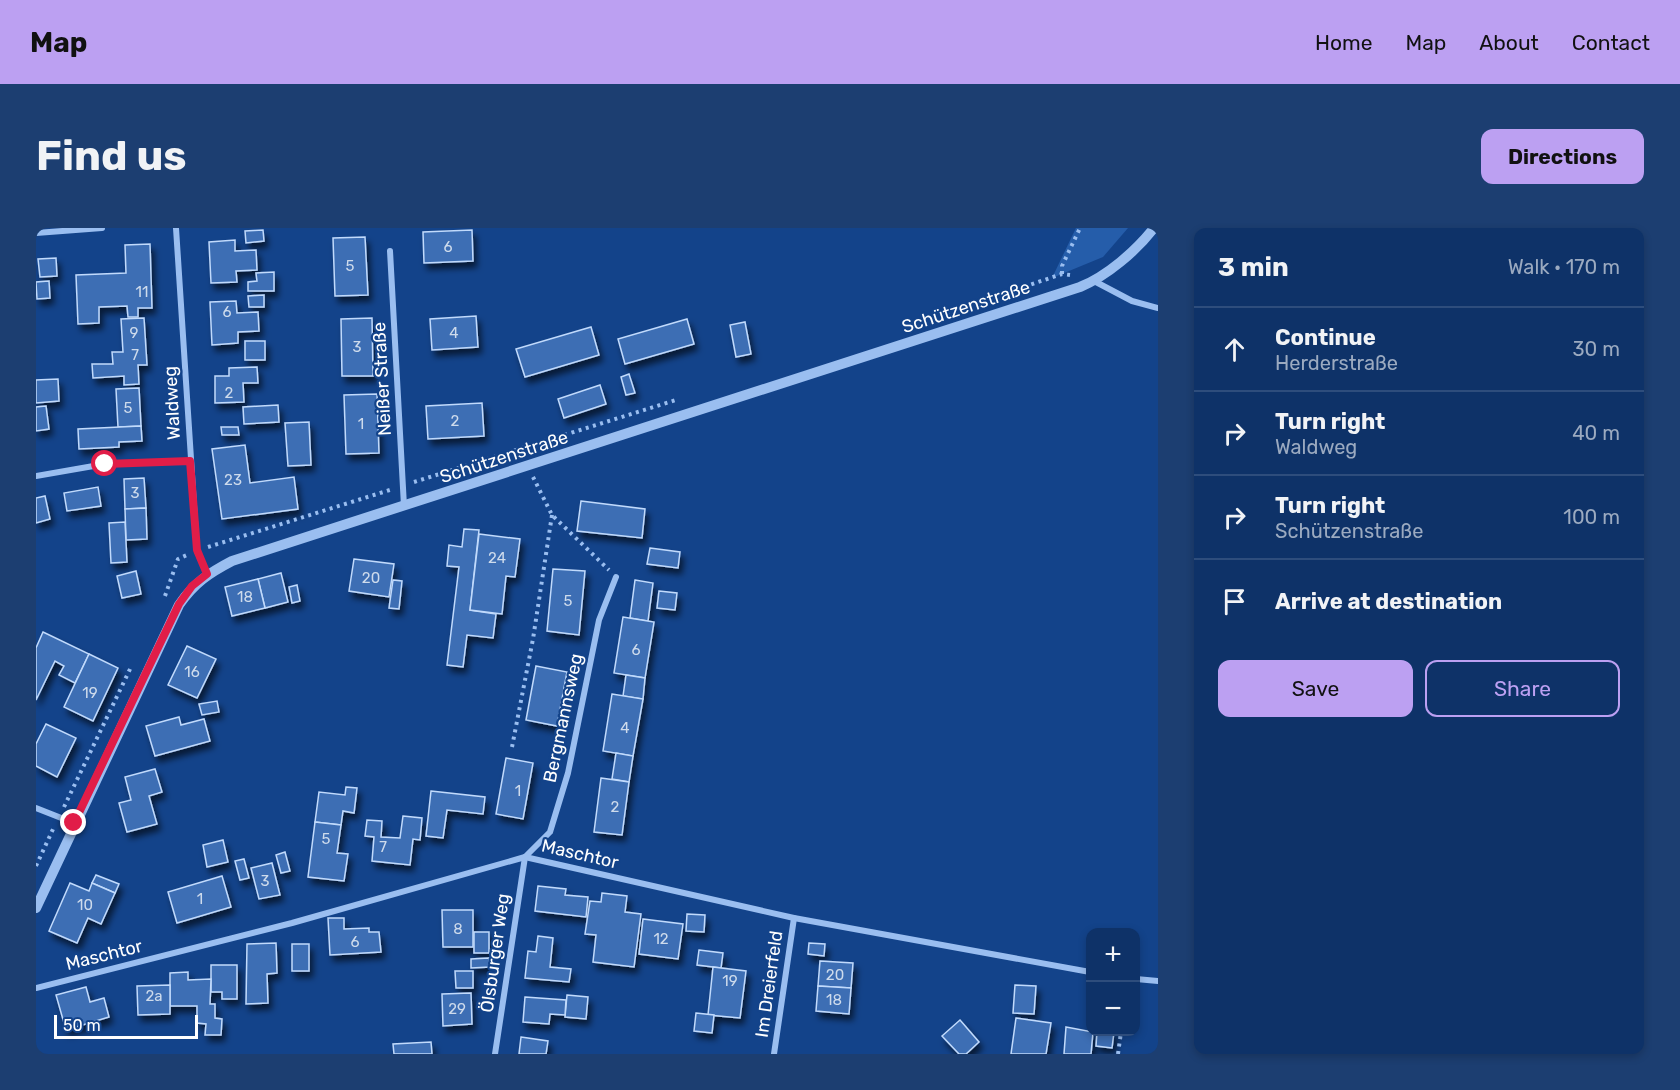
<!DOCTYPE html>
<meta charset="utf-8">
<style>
:root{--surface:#0e3268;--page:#1c3e71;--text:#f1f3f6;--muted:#9baac0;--line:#2e4d7c;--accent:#bca0f2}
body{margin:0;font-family:Rubik,sans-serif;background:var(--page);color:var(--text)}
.controls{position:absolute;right:18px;bottom:18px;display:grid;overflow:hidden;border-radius:12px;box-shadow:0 3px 9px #0003}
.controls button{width:54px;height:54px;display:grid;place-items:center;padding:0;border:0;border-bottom:2px solid var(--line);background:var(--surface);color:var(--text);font:30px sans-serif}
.scale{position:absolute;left:18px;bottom:15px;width:144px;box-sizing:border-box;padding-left:6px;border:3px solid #fff;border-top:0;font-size:16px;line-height:21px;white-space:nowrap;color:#fff;-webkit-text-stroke:4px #13438a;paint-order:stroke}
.stop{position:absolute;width:18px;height:18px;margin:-14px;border:4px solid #e11d48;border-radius:50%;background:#fff}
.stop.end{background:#e11d48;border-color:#fff;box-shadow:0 2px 6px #0008}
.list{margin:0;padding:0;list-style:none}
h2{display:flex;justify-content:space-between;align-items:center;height:78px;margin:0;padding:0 24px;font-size:26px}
h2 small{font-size:20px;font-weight:400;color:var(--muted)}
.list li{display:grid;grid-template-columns:39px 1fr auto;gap:18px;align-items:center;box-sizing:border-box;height:84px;padding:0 24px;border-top:2px solid var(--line)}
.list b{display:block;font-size:22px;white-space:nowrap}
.list p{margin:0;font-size:20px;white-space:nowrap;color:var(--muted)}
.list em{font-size:20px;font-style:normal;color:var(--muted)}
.actions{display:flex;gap:12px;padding:18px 24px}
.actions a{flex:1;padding:14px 0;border:2px solid var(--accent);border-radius:12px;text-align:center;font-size:21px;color:var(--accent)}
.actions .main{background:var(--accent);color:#111}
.icon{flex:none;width:33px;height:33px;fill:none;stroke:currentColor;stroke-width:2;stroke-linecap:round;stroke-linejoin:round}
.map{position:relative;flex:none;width:1122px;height:826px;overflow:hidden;border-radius:12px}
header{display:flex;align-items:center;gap:36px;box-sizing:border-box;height:84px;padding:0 30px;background:var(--accent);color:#111}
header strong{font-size:28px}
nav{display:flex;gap:33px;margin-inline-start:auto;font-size:21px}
.intro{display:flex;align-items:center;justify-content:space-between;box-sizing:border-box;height:144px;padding:0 36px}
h1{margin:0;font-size:42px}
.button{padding:15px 27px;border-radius:12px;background:var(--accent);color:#111;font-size:21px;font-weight:700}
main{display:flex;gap:36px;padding:0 36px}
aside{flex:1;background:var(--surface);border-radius:12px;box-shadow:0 3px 9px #0003}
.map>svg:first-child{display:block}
.green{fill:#255daa}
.building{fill:#3c6eb4;stroke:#c1dafc;stroke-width:1.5;filter:url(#shadow)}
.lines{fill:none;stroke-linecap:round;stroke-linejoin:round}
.path{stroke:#9abef0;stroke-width:4;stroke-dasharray:3 4.5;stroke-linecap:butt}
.minor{stroke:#9abef0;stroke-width:6}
.tertiary{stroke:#9abef0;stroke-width:10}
.route{stroke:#e11d48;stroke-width:8}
.labels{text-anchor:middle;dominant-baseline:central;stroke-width:4.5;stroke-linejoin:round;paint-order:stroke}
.number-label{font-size:15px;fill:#cedbec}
.street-label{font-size:18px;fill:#fff;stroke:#13438a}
</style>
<header>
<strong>Map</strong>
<nav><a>Home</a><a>Map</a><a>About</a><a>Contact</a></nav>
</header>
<div class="intro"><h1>Find us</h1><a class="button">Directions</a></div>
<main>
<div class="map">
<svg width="1122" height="826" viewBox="0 0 1122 826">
<defs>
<filter id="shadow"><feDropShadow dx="3.5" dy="6" stdDeviation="3" flood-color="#0009"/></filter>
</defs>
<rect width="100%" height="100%" fill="#13438a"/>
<polygon class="green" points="1040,0 1092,0 1067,29 1016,50"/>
<g class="building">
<polygon points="227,2 228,13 210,15 209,3"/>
<polygon points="436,2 437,33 388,35 387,4"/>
<polygon points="329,9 332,67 299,68 297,10"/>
<polygon points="199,12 199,23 220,22 221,42 200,43 201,54 175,55 173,14"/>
<polygon points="114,16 116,80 102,80 102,89 92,89 91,78 63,79 63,95 42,96 40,47 90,45 89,17"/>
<polygon points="20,30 21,48 4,49 2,31"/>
<polygon points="238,44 238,63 212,63 212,54 221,53 220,45"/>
<polygon points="13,53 14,70 1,71 0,54"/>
<polygon points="228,67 228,79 213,79 212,68"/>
<polygon points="200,73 201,85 222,84 223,103 202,104 202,115 176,117 174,74"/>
<polygon points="440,88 442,119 396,122 394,91"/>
<polygon points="108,90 111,137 102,137 103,156 88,157 88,148 57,150 56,136 77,136 76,124 87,124 85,91"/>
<polygon points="336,90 337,148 306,148 305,91"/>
<polygon points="651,91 658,116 589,136 582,111"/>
<polygon points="709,94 715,126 700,129 694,97"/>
<polygon points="555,99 563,127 489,149 480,121"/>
<rect x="209" y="113" width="20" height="19"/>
<polygon points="221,139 222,155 207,155 208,174 179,175 179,148 193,148 193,140"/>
<polygon points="593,146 599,165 590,167 585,149"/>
<polygon points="22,151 23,173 0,175 0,152"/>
<polygon points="564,157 570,176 528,190 522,171"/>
<polygon points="103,160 105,198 82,199 80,161"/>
<polygon points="341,166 343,225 310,226 308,167"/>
<polygon points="446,175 448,208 392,211 390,178"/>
<polygon points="242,177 243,194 208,196 207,179"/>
<polygon points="10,178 13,201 0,203 0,179"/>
<polygon points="273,194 275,237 252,238 249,195"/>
<polygon points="105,198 106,213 83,214 83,219 43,221 42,201"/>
<polygon points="185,199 202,199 203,207 186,207"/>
<polygon points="209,217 214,255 258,249 262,281 186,291 176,221"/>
<polygon points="108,250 110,280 89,281 88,251"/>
<polygon points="62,259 65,278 31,283 28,265"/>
<polygon points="9,268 14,291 0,295 0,270"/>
<polygon points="545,273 609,281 606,310 541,303"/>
<polygon points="110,280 111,311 90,312 89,281"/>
<polygon points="89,294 91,334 75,335 73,295"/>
<polygon points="428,301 443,302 434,382 460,386 457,410 431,407 427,439 411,437 423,339 411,338 413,317 426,319"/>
<polygon points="443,306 484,311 479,349 470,348 466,386 434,382"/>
<polygon points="614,320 644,324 642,340 611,336"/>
<polygon points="318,331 358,336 353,369 313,363"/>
<polygon points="517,341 549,343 543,407 511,403"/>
<polygon points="100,343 105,366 86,370 81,348"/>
<polygon points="245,345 252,374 229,380 222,351"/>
<polygon points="222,351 229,380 196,388 189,359"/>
<polygon points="357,352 366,353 363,381 353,380"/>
<polygon points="599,352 617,355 612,393 594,390"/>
<polygon points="261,357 264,373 256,375 253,359"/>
<polygon points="623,363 641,365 639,382 621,380"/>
<polygon points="587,389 618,394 609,450 578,445"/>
<polygon points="7,404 53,426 39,455 23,447 28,438 19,433 0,472 0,420"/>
<polygon points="151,418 180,431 161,470 132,457"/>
<polygon points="53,426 82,440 57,493 28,479"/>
<polygon points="500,438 531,444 521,498 490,492"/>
<polygon points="590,447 609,450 607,471 587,468"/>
<polygon points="576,466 607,471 597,528 567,523"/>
<polygon points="181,473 183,484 166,487 163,476"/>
<polygon points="143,489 145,497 168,491 174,513 119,528 110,498"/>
<polygon points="10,496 40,510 21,549 0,538 0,516"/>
<polygon points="580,525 597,528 593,554 576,551"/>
<polygon points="470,530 497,535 487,591 460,586"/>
<polygon points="119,541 126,564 113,568 121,596 91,604 83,575 95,572 89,549"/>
<polygon points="565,550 593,554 586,607 558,604"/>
<polygon points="310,559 321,560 318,585 307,583 305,597 279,594 283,564 309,567"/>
<polygon points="395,563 449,569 447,586 411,582 407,610 390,608"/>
<polygon points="367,588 386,590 384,612 377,611 374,637 336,633 338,609 329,608 331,592 346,593 345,609 364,610"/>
<polygon points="279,594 305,597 301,625 312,626 308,653 272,649"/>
<polygon points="187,612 192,634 171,639 167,617"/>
<polygon points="249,624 254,643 245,645 240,627"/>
<polygon points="208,631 213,650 204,652 199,633"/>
<polygon points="236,635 244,667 223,671 215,640"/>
<polygon points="60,647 83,656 79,665 56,655"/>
<polygon points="186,648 195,679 141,695 132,664"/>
<polygon points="34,655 53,663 56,655 79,665 65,696 52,690 41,715 13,703"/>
<polygon points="502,658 530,661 529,667 552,669 550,689 499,683"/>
<polygon points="566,665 591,668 589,684 605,686 598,739 557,734 560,707 549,706 554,673 565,674"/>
<polygon points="406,682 437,682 437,719 407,719"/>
<polygon points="651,686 669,687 668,704 650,703"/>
<polygon points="292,690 308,690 308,701 333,700 333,704 343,704 345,724 294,727"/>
<polygon points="607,691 647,696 642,731 603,726"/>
<rect x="438" y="704" width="15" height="21"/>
<polygon points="502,708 517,710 514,739 535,741 533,754 489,750 492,723 500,724"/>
<polygon points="240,715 241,745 231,746 232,775 210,776 211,716"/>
<polygon points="773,715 789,716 788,728 772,726"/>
<rect x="256" y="716" width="17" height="27"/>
<polygon points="663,722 687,725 685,740 661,737"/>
<polygon points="453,730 454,739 435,740 435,731"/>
<polygon points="784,733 817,735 815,760 782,758"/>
<polygon points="175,737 201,737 201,771 186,771 186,764 175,764"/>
<polygon points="677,739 710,743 704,790 672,787"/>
<polygon points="419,743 437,743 437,760 420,760"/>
<polygon points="152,744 152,752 175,751 174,776 179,776 179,790 186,791 185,807 169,807 170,796 161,795 161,778 134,778 134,745"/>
<polygon points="134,757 134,786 102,787 101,758"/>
<polygon points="979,757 1000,758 998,786 977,785"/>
<polygon points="782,758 815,760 813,786 780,783"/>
<polygon points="50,759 54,774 68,770 73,789 30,802 20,767"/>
<polygon points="435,765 436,796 407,798 406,766"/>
<polygon points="531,767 552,769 550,791 529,789"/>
<polygon points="489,769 530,772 529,787 514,786 513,796 487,794"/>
<polygon points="660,785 678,787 676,805 658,803"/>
<polygon points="980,790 1015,795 1010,826 975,826"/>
<polygon points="924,792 943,814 930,826 923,826 906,808"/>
<polygon points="1030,799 1057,804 1055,826 1028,826"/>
<polygon points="1061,804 1078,804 1076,820 1060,818"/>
<polygon points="485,809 512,813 510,826 483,826"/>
<polygon points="395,814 396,826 358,826 357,816"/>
</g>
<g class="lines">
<g class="path">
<polyline points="1026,46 1026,38 1044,0"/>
<polyline points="910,85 1026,46 1034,47"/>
<polyline points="497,249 516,287 573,342"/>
<polyline points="378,254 640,172"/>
<polyline points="172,319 357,261"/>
<polyline points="129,368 142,331 151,327"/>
<polyline points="476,519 497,411 516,287"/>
<polyline points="28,579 96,437"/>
<polyline points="0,638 18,599"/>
<polyline points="1082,826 1085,804"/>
</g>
<g class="minor">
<polyline points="140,0 161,323 171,346"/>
<polyline points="0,5 66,0"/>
<polyline points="354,23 368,278"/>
<polyline points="1058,53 1096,73 1122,80"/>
<polyline points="0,248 69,236 155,233"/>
<polyline points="0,580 38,595"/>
<polyline points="1100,751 1122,753"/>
<polyline points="0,760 256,695 489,629 758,690 1054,744"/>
<polyline points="459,826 489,629 514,604 532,545 563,392 580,349"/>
<polyline points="738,826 758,690"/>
</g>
<path class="tertiary" d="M0,680L143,377C158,355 173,345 196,333L1044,59C1071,48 1100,23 1118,0"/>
</g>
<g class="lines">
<polyline class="route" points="38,595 143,376 156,358 171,346 161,322 154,233 69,236"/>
</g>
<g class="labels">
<g class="number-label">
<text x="412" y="19">6</text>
<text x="314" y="38">5</text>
<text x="106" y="64">11</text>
<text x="191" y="84">6</text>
<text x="98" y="105">9</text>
<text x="418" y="105">4</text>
<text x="321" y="119">3</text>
<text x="99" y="127">7</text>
<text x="193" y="165">2</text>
<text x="92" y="180">5</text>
<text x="419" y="193">2</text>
<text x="325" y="196">1</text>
<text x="197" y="252">23</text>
<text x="99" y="265">3</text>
<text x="461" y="330">24</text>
<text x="335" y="350">20</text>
<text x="209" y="369">18</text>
<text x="532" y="373">5</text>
<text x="600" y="422">6</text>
<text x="156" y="444">16</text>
<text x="54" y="465">19</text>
<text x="589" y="500">4</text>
<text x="482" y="563">1</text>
<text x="579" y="579">2</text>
<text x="290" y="611">5</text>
<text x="347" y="619">7</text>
<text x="229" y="653">3</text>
<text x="164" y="671">1</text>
<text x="49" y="677">10</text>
<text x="422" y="701">8</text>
<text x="625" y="711">12</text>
<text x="319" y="714">6</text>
<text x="799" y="747">20</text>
<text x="694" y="753">19</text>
<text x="118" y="768">2a</text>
<text x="798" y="772">18</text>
<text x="421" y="781">29</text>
</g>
<g class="street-label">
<text transform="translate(930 79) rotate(-18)">Schützenstraße</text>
<text transform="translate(346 151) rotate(-93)">Neißer Straße</text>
<text transform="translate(136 175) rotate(-93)">Waldweg</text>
<text transform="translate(468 229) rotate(-18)">Schützenstraße</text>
<text transform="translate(527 490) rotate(-78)">Bergmannsweg</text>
<text transform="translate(544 626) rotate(13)">Maschtor</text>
<text transform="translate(459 725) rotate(-82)">Ölsburger Weg</text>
<text transform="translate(68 727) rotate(-14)">Maschtor</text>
<text transform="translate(733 756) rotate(-82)">Im Dreierfeld</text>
</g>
</g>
</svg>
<div class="controls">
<button>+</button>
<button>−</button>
</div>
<div class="scale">50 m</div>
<div class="stop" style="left:69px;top:236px"></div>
<div class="stop end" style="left:38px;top:595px"></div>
</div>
<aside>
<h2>3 min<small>Walk · 170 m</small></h2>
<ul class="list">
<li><svg class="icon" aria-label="ahead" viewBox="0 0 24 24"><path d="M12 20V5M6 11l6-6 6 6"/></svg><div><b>Continue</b><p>Herderstraße</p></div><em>30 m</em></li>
<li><svg class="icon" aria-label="right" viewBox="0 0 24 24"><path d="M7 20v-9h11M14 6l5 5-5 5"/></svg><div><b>Turn right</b><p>Waldweg</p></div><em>40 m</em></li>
<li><svg class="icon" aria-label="right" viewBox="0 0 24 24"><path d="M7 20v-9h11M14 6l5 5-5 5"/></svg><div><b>Turn right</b><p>Schützenstraße</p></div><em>100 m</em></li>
<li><svg class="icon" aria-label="arrive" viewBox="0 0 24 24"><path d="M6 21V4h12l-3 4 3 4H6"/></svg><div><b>Arrive at destination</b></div></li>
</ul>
<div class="actions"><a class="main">Save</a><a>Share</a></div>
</aside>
</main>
